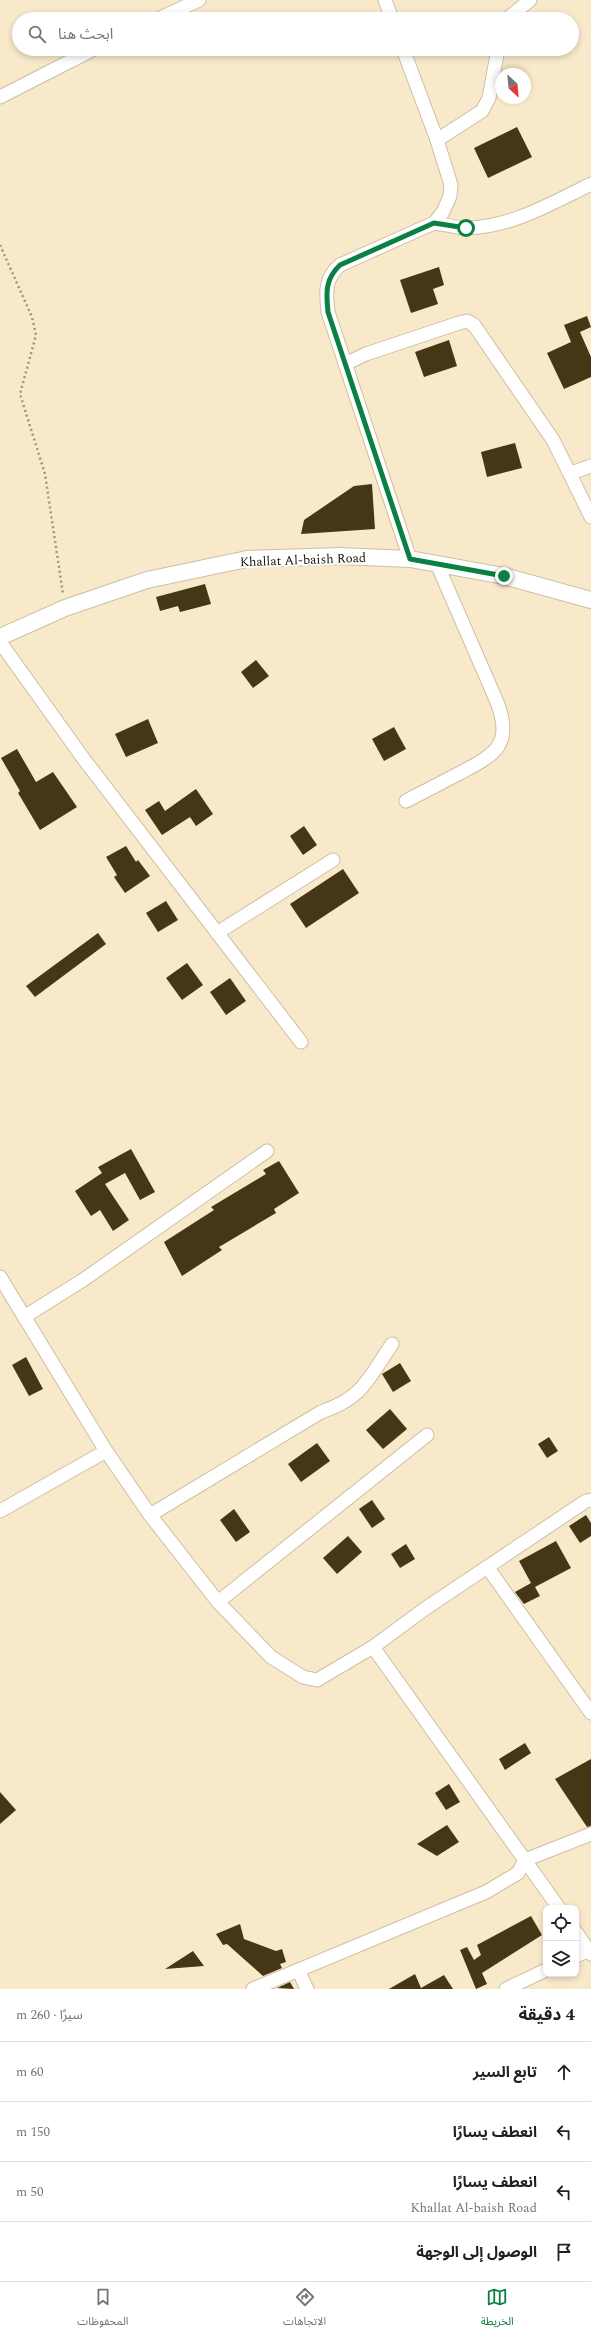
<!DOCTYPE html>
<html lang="ar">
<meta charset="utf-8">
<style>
:root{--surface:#fff;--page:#f2f2f2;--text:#202124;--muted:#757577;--line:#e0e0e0;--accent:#0b8043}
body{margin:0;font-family:Spectral,"Noto Sans Arabic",serif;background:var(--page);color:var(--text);direction:rtl}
.controls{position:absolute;right:12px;bottom:12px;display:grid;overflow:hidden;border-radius:8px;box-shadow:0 2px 6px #0003}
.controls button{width:36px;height:36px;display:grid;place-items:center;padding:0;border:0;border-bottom:1px solid var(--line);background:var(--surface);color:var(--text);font:20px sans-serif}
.compass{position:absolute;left:495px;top:68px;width:36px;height:36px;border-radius:50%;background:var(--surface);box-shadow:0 2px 6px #0003;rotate:154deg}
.stop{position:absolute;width:12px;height:12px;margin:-9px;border:3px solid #0b8043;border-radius:50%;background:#fff}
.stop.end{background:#0b8043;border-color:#fff;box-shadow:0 1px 4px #0008}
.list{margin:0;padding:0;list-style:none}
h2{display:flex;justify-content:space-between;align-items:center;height:52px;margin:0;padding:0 16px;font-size:17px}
h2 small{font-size:13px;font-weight:400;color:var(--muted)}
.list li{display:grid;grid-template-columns:26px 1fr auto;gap:12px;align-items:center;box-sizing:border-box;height:60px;padding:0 16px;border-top:1px solid var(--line)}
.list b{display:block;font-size:15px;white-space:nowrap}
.list p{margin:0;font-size:13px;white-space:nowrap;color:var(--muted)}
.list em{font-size:13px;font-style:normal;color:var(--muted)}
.icon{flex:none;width:22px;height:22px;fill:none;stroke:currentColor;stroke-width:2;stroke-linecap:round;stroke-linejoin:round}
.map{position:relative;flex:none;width:591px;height:1989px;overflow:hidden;direction:ltr}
.search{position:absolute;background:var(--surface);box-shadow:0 2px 6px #0003;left:12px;right:12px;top:12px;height:44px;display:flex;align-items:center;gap:10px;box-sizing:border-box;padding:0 14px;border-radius:22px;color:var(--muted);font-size:15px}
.sheet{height:292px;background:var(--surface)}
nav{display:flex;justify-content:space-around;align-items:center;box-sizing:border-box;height:56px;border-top:1px solid var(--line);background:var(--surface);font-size:11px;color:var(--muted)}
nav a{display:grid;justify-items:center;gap:2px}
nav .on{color:var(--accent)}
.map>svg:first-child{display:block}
.building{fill:#453615}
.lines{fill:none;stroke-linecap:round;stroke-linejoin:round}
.minor-casing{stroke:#cdbfa2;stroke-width:15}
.tertiary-casing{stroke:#cdbfa2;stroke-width:18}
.path{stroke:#9f947e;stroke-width:2.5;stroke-dasharray:2 3;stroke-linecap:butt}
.minor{stroke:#fff;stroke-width:13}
.tertiary{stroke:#fff;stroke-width:16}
.route{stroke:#0b8043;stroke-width:5}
.labels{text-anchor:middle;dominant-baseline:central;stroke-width:4;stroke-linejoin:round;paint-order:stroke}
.street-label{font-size:13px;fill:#191409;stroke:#fff}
</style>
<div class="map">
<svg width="591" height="1989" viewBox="0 0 591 1989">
<rect width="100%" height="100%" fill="#f8e9cb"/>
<g class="building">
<polygon points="517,127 532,157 488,178 474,148"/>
<polygon points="439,267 444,285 433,289 438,304 411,313 400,280"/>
<polygon points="587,316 591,327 580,332 591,357 591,377 564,389 547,353 571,342 564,325"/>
<polygon points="449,340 457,366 424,377 415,352"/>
<polygon points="515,443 522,468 487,477 481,452"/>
<polygon points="372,484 375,529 301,534 304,520 354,486"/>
<polygon points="205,584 211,604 180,612 178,606 160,611 156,597"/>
<polygon points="256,660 269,676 253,688 241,672"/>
<polygon points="148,719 158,743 126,757 115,734"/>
<polygon points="394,727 406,749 384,761 372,739"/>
<polygon points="17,749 36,782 53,772 77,807 40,830 18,793 20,791 1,758"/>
<polygon points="196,789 213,814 196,826 190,817 162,835 145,810 159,801 165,811"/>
<polygon points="304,826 317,845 303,855 290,836"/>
<polygon points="126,846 136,862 138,860 150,876 125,893 114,877 117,875 106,857"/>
<polygon points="343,869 359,893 306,928 290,904"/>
<polygon points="166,901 178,920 158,932 146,913"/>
<polygon points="98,933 106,944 35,997 26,986"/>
<polygon points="187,963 203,985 182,1000 166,978"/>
<polygon points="230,978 246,1001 226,1015 210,992"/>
<polygon points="131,1149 155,1192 140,1200 125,1173 105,1184 129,1220 113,1231 100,1210 91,1216 75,1191 102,1173 98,1167"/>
<polygon points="279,1161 299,1193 274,1209 276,1213 219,1247 222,1250 182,1276 164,1242 214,1210 211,1207 266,1174 263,1170"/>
<polygon points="26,1357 43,1389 29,1396 12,1365"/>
<polygon points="400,1363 411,1381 393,1392 382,1374"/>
<polygon points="390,1409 407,1429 383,1449 366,1430"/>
<polygon points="549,1437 558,1451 547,1458 538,1444"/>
<polygon points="317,1443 330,1461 301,1482 288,1464"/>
<polygon points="372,1500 385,1519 372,1528 359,1509"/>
<polygon points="234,1509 250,1532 236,1542 220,1520"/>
<polygon points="586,1515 591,1523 591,1536 580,1543 569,1526"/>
<polygon points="348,1536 362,1552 337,1574 323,1558"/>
<polygon points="556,1541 571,1568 535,1587 540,1596 524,1604 515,1592 531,1583 519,1561"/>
<polygon points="406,1544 415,1559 400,1568 391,1554"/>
<polygon points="525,1743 531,1753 505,1770 499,1759"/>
<polygon points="591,1759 591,1826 587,1827 555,1779"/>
<polygon points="449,1784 460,1802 446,1810 435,1793"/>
<polygon points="0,1792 16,1810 0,1824"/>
<polygon points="447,1825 459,1842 437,1856 417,1844"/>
<polygon points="531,1916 542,1935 482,1973 487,1984 476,1989 460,1950 467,1947 474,1960 481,1955 477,1945"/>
<polygon points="240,1924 244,1939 276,1951 282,1949 286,1962 280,1964 282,1968 263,1976 227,1944 223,1945 216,1934"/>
<polygon points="193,1951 204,1966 165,1969"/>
<polygon points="415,1974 421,1988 444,1975 453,1989 389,1989"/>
<polygon points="290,1982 294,1989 277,1988"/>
</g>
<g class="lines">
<defs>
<g id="minor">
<polyline points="385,0 392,19"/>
<polyline points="158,19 199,0"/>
<polyline points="507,19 530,0"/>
<path d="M403,49L437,140L451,185L450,196L443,212L434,223L340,265C324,279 326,293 328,312L410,559"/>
<polyline points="0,97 94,49"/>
<polyline points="437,140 482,111 489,98 498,49"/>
<path d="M434,223C444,224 456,228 467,228C512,227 552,203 591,184"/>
<polyline points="345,364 366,354 459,323 467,321 474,325 553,440 591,517"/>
<polyline points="571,473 591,466"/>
<polyline points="0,642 83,758 301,1042"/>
<path d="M406,801C423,792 441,783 458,774C494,755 514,746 497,702L437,564"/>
<polyline points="217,933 333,860"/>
<polyline points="0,1277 106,1451 150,1515 218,1602"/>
<polyline points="24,1317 83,1280 267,1151"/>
<polyline points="427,1435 218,1602 271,1657 303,1677 317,1680 373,1647 426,1608 586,1501 591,1500"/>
<polyline points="0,1511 106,1451"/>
<path d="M150,1515L321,1412C363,1398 368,1379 392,1344"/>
<polyline points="488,1568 591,1713"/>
<polyline points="373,1647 559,1908"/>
<polyline points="576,1932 591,1954"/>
<polyline points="576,1956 589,1950"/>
<polyline points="298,1970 307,1989"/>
<polyline points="253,1989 486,1892 518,1873 525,1860 591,1834"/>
<polyline points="506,1989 546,1970"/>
</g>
<polyline id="tertiary" points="0,637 65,608 147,580 247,559 340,556 410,559 504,576 591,600"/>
</defs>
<use href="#minor" class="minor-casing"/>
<use href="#tertiary" class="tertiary-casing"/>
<polyline class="path" points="0,245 32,317 36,335 20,394 45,474 63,594"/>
<use href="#minor" class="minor"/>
<use href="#tertiary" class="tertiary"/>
</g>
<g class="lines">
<path class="route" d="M466,228L434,223L340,265C325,279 326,293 328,312L410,559L504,576"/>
</g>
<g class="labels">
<g class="street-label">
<text transform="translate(303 560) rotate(-2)">Khallat Al-baish Road</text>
</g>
</g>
</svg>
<div class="controls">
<button><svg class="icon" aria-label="locate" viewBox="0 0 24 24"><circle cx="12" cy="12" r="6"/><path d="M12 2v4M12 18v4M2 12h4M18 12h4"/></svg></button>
<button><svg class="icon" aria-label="layers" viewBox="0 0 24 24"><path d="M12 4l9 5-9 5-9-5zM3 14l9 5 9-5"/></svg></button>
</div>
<svg class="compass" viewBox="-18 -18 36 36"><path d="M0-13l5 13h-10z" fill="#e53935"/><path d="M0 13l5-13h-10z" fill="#757577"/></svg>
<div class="stop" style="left:466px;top:228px"></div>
<div class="stop end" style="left:504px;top:576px"></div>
<div class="search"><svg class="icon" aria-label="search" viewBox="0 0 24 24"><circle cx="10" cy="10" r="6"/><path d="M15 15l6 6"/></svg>ابحث هنا</div>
</div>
<section class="sheet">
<h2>4 دقيقة<small>سيرًا · 260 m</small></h2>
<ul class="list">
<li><svg class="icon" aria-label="ahead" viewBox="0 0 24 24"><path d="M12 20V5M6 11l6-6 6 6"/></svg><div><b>تابع السير</b></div><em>60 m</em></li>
<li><svg class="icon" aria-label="left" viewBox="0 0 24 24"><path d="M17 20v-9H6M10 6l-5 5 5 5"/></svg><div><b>انعطف يسارًا</b></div><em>150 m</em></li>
<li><svg class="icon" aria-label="left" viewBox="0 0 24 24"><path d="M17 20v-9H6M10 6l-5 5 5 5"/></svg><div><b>انعطف يسارًا</b><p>Khallat Al-baish Road</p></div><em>50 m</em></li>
<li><svg class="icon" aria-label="arrive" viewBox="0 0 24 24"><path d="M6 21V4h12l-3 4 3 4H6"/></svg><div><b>الوصول إلى الوجهة</b></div></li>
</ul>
</section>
<nav>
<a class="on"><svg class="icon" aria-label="map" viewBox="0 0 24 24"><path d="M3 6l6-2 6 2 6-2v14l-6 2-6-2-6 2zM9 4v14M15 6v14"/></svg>الخريطة</a>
<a><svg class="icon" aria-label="directions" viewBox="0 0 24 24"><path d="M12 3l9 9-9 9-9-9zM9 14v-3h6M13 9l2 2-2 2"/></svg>الاتجاهات</a>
<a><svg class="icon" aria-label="saved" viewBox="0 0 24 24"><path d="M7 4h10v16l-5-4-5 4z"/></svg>المحفوظات</a>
</nav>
